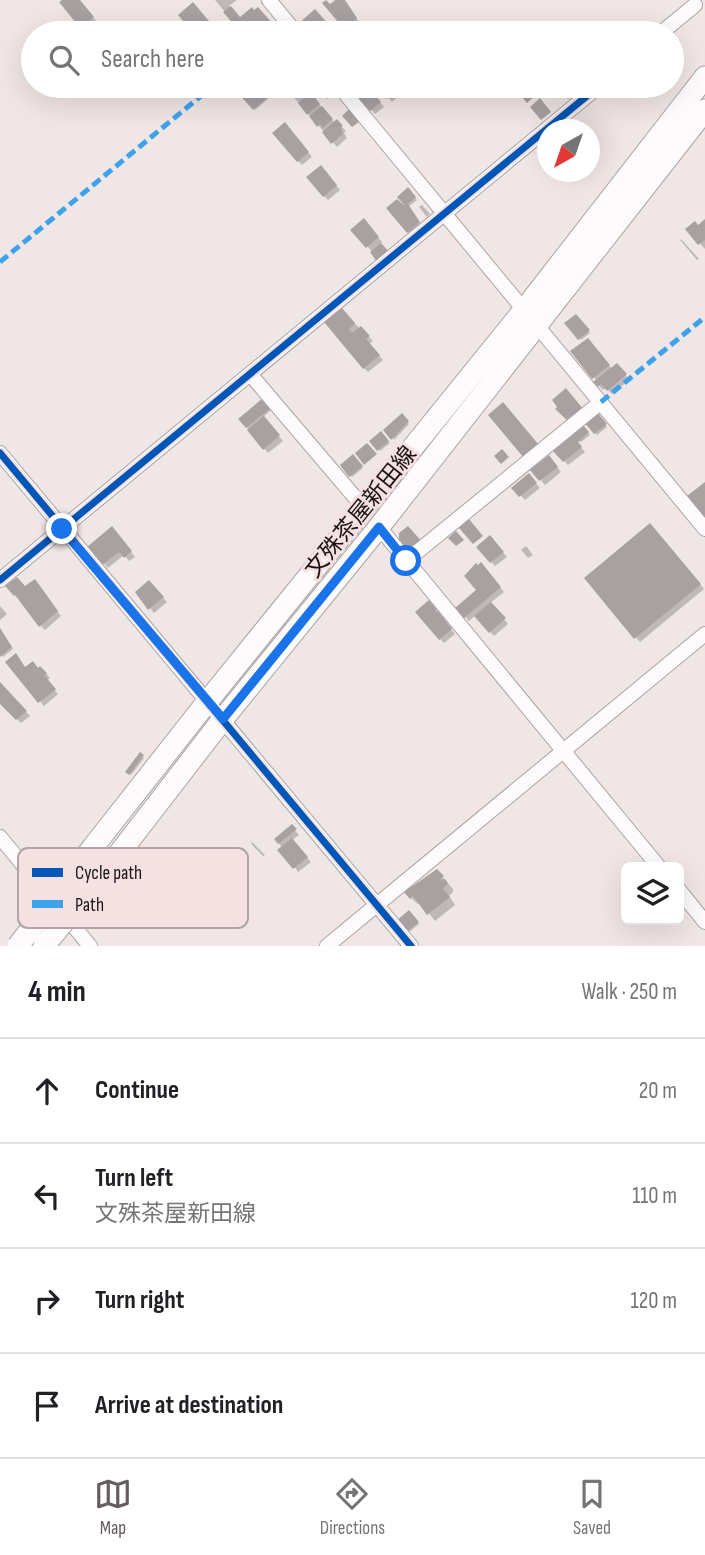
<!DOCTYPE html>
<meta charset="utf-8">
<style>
:root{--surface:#fff;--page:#f6f6f6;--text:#202124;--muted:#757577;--line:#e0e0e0;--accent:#655d5d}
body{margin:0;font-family:"Sofia Sans Condensed","Noto Sans JP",sans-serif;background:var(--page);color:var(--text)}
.controls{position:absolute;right:21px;bottom:21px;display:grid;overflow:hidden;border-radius:10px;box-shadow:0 7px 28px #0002}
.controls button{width:63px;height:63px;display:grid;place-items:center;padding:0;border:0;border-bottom:2px solid var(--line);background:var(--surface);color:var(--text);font:35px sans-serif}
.compass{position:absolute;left:537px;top:119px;width:63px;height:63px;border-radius:50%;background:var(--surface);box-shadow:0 7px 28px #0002;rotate:220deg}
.stop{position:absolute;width:21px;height:21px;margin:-16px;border:5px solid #1a73e8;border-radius:50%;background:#fff}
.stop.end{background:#1a73e8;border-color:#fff;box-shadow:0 2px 7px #0008}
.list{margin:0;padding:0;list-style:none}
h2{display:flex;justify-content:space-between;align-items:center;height:91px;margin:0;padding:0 28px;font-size:30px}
h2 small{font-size:23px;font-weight:400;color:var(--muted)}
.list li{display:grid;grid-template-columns:46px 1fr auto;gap:21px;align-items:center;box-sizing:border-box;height:105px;padding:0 28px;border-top:2px solid var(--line)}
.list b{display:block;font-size:26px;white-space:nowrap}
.list p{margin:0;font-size:23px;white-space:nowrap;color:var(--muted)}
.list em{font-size:23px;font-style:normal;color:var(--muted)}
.icon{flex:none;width:38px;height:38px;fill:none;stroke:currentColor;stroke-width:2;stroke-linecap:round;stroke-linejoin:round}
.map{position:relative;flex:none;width:705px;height:946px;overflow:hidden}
.search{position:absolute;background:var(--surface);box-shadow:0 7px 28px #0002;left:21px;right:21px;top:21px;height:77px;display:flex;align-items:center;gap:18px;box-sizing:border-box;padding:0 24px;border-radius:38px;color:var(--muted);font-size:26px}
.sheet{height:511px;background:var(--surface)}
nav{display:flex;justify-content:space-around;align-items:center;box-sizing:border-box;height:98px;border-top:2px solid var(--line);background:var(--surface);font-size:19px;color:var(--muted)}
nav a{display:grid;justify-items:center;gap:4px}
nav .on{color:var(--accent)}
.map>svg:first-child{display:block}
.shadow{fill:#0003}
.building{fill:#a9a1a1}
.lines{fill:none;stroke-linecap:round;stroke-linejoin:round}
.street-casing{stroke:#aba3a3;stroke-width:16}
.secondary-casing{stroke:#aba3a3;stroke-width:23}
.street{stroke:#fdfbfb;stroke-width:14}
.secondary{stroke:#fdfbfb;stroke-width:21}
.secondary-bridge-casing{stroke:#aba3a3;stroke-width:23;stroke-linecap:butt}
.secondary-bridge{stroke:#fdfbfb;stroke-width:21}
.quiet{stroke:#3da2ea;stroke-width:5;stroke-dasharray:10 5;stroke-linecap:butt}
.cycleway-casing{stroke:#f5e1e2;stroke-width:11}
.cycleway{stroke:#0057b8;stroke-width:7}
.route{stroke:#1a73e8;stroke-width:9}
.labels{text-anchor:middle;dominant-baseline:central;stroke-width:6;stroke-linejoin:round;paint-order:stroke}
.street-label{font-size:23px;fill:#1a1313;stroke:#f5e1e2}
.key{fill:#f5e1e2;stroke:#b3a3a4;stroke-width:2}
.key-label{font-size:19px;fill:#1a1313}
</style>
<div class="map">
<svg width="705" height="946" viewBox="0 0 705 946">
<rect width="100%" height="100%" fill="#f1e6e6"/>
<g class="shadow">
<polygon points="64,0 82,4 97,22 85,31 61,3"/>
<polygon points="215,0 237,0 229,6 240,19 254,12 265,16 278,32 243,33"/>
<polygon points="338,0 343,0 360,23 362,22 366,26 361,30 357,26 349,32 331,6"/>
<polygon points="526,27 532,33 518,33 519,33"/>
<polygon points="252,86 261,86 268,99 255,110 242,94"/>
<polygon points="284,86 304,86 335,123 337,122 346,131 344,133 347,138 337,147"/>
<polygon points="378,86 406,86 408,88 392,102"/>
<polygon points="559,86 583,86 578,89 583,95 573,102"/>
<polygon points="371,91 384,107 375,114 358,94"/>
<polygon points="289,129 312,157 302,165 298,161"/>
<polygon points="325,171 340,190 328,200 324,196"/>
<polygon points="408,189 417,200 408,207 423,227 412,236 408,232 405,210 408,207 399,197"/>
<polygon points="422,205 430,214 427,217 419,207"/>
<polygon points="705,222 705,249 688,230 699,227"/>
<polygon points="368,225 382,242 380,244 383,264 353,230"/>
<polygon points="681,239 699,259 697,260 680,240"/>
<polygon points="342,311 373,341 369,344 383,360 368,372 364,368"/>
<polygon points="576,316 590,333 581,340 567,324"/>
<polygon points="592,344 612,369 621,369 629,380 612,394 606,388 603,390 596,383 597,381 573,352"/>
<polygon points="263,401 271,410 264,416 265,420 283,441 268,453 240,419"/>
<polygon points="597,414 607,427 597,435 587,422"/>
<polygon points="402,416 409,424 394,440 385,430"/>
<polygon points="582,426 590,435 578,444 585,452 568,465 564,461 579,444 580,442 573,433"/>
<polygon points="381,434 390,443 380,451 371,442"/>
<polygon points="353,457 363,468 352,477 342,466"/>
<polygon points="553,462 561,472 545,485 532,470"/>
<polygon points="529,475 540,488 525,500 514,488"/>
<polygon points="655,530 704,589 640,642 586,578"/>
<polygon points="116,533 135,557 129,561 124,555 108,568 89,547"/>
<polygon points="494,542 507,557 495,566 478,547"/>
<polygon points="526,546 533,555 528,558 521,550"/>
<polygon points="485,569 504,592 490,603 508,624 494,636 476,615 469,621 457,608 478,590"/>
<polygon points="39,585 61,616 45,630 40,625 25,589"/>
<polygon points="153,586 167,602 154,613 138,592"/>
<polygon points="0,606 7,614 0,620"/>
<polygon points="433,607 455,634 444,643 417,612"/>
<polygon points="0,630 13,649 3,657 0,653"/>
<polygon points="7,662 26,669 45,672 50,678 47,680 58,694 44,706"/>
<polygon points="0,683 30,716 21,723 0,701"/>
<polygon points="140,755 144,758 131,775 127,771"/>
<polygon points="292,827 299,835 292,840 311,862 298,872 276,839"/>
<polygon points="252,842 265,855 263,856 254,847 251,843"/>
<polygon points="437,871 453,889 453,892 449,896 455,905 435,921 420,902 418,904 411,898"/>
<polygon points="409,912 419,924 408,933 399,921"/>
</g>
<g class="building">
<polygon points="62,0 80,0 94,17 80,28 59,2"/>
<polygon points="326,0 330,4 335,0 345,0 357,18 344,29 322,3"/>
<polygon points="193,2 219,33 193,33 178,15"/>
<polygon points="231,6 240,17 252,7 254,10 258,7 273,24 262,33 241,33 223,12"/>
<polygon points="315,9 336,33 306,33 298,24"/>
<polygon points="249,86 263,86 268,97 253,110 239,94"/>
<polygon points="287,86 305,86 309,90 299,98 297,96 293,98 285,88"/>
<polygon points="316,86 332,86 336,91 327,99"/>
<polygon points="365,86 368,86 381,102 370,111 355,94"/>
<polygon points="376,86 403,86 387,99"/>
<polygon points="521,86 530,86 537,94 527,103 516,90"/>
<polygon points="556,86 577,86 580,89 568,99"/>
<polygon points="311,92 320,104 307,115 298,103"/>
<polygon points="540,98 551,112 541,120 530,107"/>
<polygon points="322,106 333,119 323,128 320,124 317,127 309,116"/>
<polygon points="349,109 360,121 352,127 342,116"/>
<polygon points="337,119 343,126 341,127 343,134 331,144 322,132"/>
<polygon points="285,122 309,152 297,162 272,133"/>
<polygon points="321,165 337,185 323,197 306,177"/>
<polygon points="408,187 416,197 408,204 420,222 407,233 386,208 397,199 406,207 397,197"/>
<polygon points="364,218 379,237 366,248 350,230"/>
<polygon points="705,219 705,240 698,245 685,229 695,221 698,225"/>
<polygon points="381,243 389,252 377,262 370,252"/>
<polygon points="342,308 355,323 349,329 352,333 361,326 370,336 366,339 380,355 363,369 324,322"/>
<polygon points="576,314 590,330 578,340 564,323"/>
<polygon points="588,338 610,365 592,379 570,351"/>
<polygon points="617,363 627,374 607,391 601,384 597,387 593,382"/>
<polygon points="566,388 584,410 569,422 555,409 557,407 552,400"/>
<polygon points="263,398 271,408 246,428 238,419"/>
<polygon points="503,402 539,445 524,458 488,415"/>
<polygon points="597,412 607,424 594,434 584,422"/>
<polygon points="402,413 409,421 391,440 383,430"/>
<polygon points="264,416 280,435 263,450 247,430"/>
<polygon points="582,424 589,432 578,442 582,447 563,462 553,451"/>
<polygon points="381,431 389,441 377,451 369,441"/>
<polygon points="367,443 377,454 364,465 355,453"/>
<polygon points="502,449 509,457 501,464 494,456"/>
<polygon points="353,454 363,466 349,477 340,465"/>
<polygon points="549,455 558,467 539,481 530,470"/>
<polygon points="529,473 537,483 519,497 511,488"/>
<polygon points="705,482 705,518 687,496"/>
<polygon points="469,519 483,536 473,544 459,528"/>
<polygon points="650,523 701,584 634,639 584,578"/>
<polygon points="112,526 132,551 124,558 119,552 102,565 87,547"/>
<polygon points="408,526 424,544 410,555 399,542 399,533"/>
<polygon points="456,531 464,540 456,546 448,538"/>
<polygon points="490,535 504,552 490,563 476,547"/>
<polygon points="481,562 501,587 464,618 455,608 476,590 464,576 476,563 478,565"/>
<polygon points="17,577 25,586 35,579 58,611 39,627 15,595 14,596 5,586"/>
<polygon points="149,580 164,597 148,610 135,592"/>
<polygon points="429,600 437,610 434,613 438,611 452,629 439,640 415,612"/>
<polygon points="491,602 506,618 489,633 474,616"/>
<polygon points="0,628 12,647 0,657"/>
<polygon points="16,653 25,667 33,661 38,668 40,666 47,673 44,675 56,689 38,703 5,662"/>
<polygon points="0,682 27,711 16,720 0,704"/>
<polygon points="140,752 144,755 129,775 125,772"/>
<polygon points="292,824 297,829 278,844 274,839"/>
<polygon points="292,838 308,857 293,869 277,850"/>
<polygon points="437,869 444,876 440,880 445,879 448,883 443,889 450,897 427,915 413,896 410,899 404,892"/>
<polygon points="409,910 419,922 406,932 396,921"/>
</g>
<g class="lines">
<defs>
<g id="street">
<polyline points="269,0 296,33"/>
<polyline points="661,33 695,5"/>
<polyline points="339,86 705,529"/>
<polyline points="250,374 364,508"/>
<polyline points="0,453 411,946"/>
<polyline points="379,527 659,867"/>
<polyline points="406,561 601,402"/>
<polyline points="0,580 599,86"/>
<polyline points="0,837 90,946"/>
<polyline points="679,890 705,922"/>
<polyline points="327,946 705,634"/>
</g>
<g id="secondary">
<polyline points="93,847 207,702 524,310 705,77"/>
<polyline points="111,864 223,719 379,527 705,110"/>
</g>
</defs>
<use href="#street" class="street-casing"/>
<use href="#secondary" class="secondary-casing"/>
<use href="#street" class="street"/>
<use href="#secondary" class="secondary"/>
<defs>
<g id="secondary-bridge">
<polyline points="18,946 93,847"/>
<polyline points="44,946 111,864"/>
</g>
</defs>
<use href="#secondary-bridge" class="secondary-bridge-casing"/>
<use href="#secondary-bridge" class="secondary-bridge"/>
<g class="quiet">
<polyline points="277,33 288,24"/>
<polyline points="0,262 213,86"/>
<polyline points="601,402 705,317"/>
</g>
<defs>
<g id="cycleway">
<polyline points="0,453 411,946"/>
<polyline points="0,580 599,86"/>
</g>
</defs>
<use href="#cycleway" class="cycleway-casing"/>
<use href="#cycleway" class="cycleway"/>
</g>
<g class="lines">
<polyline class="route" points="62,529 223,719 379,527 406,561"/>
</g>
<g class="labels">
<g class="street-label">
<text transform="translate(361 512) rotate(-51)">文殊茶屋新田線</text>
</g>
</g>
<rect x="18" y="848" width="230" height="80" rx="10" class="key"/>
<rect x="32" y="868" width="31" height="9" fill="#0057b8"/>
<rect x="32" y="900" width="31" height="8" fill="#3da2ea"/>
<g class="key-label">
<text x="75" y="879">Cycle path</text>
<text x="75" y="911">Path</text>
</g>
</svg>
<div class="controls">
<button><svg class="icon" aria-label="layers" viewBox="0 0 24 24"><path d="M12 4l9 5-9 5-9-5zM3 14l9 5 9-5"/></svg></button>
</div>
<svg class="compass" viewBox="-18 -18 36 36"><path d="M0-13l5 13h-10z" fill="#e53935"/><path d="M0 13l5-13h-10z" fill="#757577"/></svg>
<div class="stop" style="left:406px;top:561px"></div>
<div class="stop end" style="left:62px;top:529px"></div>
<div class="search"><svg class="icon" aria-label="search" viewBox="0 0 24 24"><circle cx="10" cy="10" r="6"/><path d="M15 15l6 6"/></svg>Search here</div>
</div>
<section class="sheet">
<h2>4 min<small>Walk · 250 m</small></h2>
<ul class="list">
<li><svg class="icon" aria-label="ahead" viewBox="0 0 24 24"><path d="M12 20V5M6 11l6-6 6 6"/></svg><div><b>Continue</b></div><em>20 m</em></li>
<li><svg class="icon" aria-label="left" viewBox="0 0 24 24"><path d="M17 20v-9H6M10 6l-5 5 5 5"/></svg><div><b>Turn left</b><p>文殊茶屋新田線</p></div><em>110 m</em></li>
<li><svg class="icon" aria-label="right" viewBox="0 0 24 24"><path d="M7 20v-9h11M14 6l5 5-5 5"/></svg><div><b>Turn right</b></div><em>120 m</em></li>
<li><svg class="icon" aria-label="arrive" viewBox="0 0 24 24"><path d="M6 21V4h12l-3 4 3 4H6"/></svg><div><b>Arrive at destination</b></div></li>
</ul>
</section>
<nav>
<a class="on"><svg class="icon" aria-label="map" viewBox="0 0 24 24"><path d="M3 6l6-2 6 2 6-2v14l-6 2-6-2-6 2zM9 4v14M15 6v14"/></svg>Map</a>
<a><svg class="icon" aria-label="directions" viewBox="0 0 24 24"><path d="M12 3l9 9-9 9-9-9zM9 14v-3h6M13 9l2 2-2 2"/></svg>Directions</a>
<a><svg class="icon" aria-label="saved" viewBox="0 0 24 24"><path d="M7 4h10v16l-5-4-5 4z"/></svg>Saved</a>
</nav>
